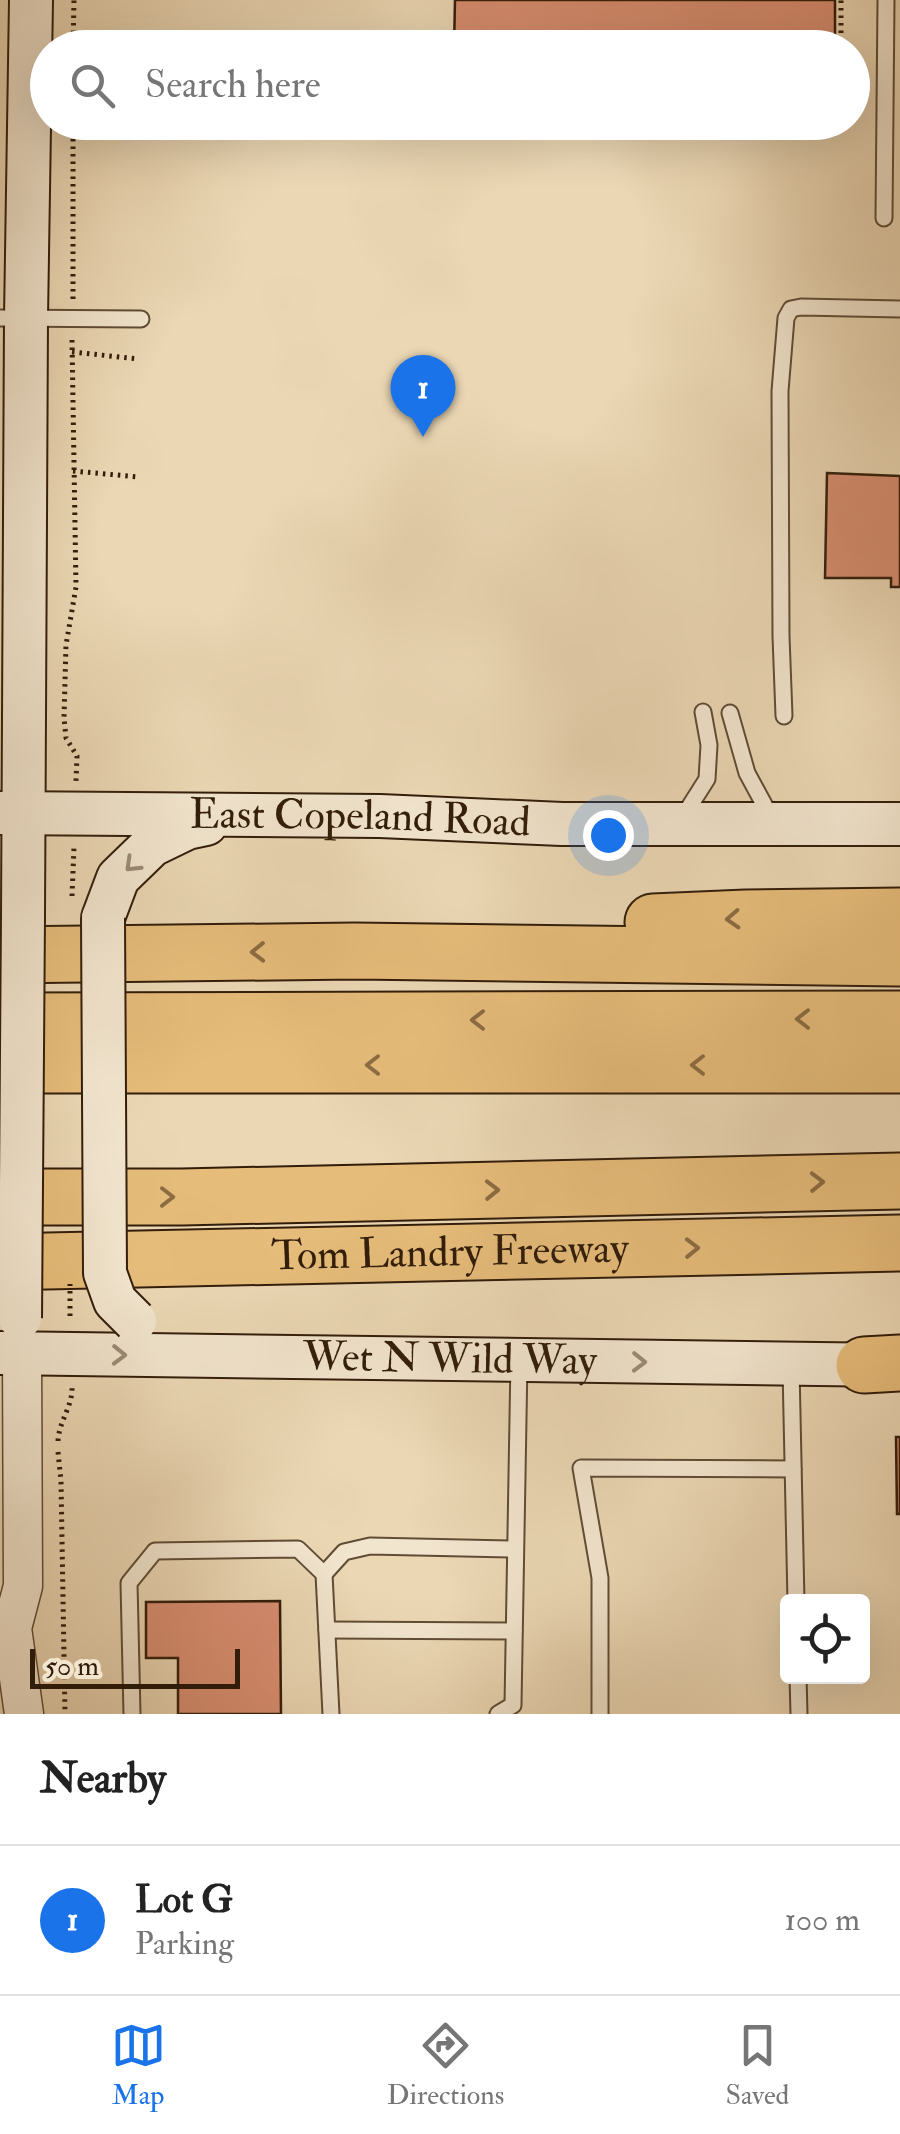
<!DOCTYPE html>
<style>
:root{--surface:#fff;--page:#f2f2f2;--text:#222;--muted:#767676;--line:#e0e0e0;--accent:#1a73e8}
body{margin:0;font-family:"IM FELL Double Pica",serif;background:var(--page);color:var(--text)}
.controls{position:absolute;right:30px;bottom:30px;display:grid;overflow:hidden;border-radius:10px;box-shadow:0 10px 40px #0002}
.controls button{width:90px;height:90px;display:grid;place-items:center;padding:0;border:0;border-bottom:2px solid var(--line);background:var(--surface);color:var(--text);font:50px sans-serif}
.scale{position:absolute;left:30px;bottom:25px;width:210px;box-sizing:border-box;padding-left:10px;border:5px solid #321d0b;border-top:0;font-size:28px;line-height:35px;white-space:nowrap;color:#321d0b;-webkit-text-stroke:8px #f2e5ce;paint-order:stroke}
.you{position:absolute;left:608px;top:835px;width:35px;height:35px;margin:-25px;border:8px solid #fff;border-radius:50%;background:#1a73e8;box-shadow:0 0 0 15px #1a73e833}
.badge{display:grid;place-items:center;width:65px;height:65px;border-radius:50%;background:var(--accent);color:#fff;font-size:32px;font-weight:700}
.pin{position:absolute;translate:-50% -82px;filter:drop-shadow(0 2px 5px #0008)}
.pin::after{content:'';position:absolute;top:52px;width:35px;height:30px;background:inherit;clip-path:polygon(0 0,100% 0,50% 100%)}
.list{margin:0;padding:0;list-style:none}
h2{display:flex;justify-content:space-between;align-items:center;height:130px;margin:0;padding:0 40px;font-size:42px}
h2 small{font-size:32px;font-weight:400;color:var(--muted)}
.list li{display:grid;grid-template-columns:65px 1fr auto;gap:30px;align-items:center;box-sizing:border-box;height:150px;padding:0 40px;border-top:2px solid var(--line)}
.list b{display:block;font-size:38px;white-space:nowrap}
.list p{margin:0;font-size:32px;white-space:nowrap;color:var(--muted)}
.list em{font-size:32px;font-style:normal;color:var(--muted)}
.icon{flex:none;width:55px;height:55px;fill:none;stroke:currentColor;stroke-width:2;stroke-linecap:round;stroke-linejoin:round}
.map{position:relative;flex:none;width:900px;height:1714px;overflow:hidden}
.search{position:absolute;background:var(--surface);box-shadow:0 10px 40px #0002;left:30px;right:30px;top:30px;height:110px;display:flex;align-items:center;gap:25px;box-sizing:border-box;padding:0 35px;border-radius:55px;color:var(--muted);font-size:38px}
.sheet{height:280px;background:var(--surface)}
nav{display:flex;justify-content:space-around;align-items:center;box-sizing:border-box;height:140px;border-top:2px solid var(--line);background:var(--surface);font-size:28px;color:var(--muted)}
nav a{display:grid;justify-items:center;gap:5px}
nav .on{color:var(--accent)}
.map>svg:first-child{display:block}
.building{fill:#d88e71;stroke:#321d0b;stroke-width:2.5}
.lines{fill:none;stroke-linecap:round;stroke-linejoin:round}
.service-casing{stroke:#604c35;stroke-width:19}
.tertiary-casing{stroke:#604c35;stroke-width:41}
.secondary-casing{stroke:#321d0b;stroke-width:46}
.motorway-casing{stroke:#321d0b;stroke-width:59}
.path{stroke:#321d0b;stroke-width:5;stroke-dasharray:2.5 5;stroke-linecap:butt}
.service{stroke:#f2e5ce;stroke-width:15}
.tertiary{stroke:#f2e5ce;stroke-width:38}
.secondary{stroke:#f2e5ce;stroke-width:42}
.motorway{stroke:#e6bc7a;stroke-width:55}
.secondary-bridge-casing{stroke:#321d0b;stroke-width:46;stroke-linecap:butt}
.path-bridge{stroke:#321d0b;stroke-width:5;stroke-dasharray:2.5 5;stroke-linecap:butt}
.secondary-bridge{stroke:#f2e5ce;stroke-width:42}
.oneway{stroke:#9c8b76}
.oneway2{stroke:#8c6c42}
.labels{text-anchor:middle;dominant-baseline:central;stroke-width:9;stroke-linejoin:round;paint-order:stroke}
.street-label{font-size:42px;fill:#321d0b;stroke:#f2e5ce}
</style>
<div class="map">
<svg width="900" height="1714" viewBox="0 0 900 1714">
<rect width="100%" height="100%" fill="#ebd7b4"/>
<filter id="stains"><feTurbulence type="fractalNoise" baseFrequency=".002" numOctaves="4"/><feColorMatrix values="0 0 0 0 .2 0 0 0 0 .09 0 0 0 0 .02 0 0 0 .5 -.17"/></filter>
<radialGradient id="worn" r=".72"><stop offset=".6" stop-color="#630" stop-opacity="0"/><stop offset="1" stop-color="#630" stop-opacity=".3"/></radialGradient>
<g class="building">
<polygon points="455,0 835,0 835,48 454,48"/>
<polygon points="827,473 900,476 900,587 891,587 891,578 825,578"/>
<polygon points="896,1437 900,1437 900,1514 897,1514"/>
<polygon points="280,1601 281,1714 178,1714 178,1658 146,1658 146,1602"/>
</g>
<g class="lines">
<defs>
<g id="service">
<polyline points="884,218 886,0"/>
<polyline points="0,318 141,319"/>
<polyline points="730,713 747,773 773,821"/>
<polyline points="784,716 781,636 780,391 786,318 791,309 801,307 900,309"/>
<polyline points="681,820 707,779 709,745 703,712"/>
<polyline points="791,1368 796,1602"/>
<polyline points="324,1574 344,1552 370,1546 515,1549"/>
<polyline points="327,1630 514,1631"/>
<polyline points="798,1676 799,1714"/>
<polyline points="132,1714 129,1583 155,1551 298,1549 324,1574 331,1714"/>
<polyline points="498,1714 513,1705 519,1361"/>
<polyline points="600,1714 600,1578 581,1468 793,1469"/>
</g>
<polyline id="tertiary" points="22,1353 23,1586 12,1628 24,1714"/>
<g id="secondary">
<path id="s1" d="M0,813L380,816L562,824H900"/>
<polyline points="23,916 26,318 31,0"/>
<polyline points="103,918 118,878 152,845 187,828 206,824"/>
<path id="s2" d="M0,1353L894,1365"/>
</g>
<g id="motorway">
<polyline points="653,922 746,918 900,916"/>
<polyline points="0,955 355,951 900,958"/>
<polyline points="0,1021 900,1019"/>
<polyline points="0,1065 900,1065"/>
<polyline points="0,1197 182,1197 900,1181"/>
<path id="s3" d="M0,1262L900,1243"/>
<polyline points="864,1365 900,1363"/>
</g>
</defs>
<use href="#service" class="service-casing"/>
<use href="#tertiary" class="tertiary-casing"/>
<use href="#secondary" class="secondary-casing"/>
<use href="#motorway" class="motorway-casing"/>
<g class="path">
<polyline points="349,35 445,35"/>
<polyline points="73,48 74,0"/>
<polyline points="392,48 393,35"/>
<polyline points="841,48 841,0"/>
<polyline points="73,299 73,122"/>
<polyline points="72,340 76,587 66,645 64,718 66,738 77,756 76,781"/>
<polyline points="72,352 139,359"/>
<polyline points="73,471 139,477"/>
<polyline points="72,896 74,847"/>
<path d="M58,1441C59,1421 73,1406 72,1386"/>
<polyline points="58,1452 61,1481 65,1714"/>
</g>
<use href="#service" class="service"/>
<use href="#tertiary" class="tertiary"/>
<use href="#secondary" class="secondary"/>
<use href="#motorway" class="motorway"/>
<defs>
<g id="secondary-bridge">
<polyline points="103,918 105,1273 115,1301 135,1321"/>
<polyline points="20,1318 23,916"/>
</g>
</defs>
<use href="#secondary-bridge" class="secondary-bridge-casing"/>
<polyline class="path-bridge" points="70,1316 70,1284"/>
<use href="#secondary-bridge" class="secondary-bridge"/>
</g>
<defs><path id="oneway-chevron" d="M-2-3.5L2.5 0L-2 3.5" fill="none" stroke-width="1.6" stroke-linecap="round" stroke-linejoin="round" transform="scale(2.5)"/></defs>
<g class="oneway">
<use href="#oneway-chevron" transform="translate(132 865) rotate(136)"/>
<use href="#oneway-chevron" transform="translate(119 1355) rotate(1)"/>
<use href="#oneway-chevron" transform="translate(639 1362) rotate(1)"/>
</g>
<g class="oneway2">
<use href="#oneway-chevron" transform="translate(733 919) rotate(177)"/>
<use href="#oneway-chevron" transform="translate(258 952) rotate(179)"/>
<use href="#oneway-chevron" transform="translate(803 1019) rotate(180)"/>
<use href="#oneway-chevron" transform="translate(478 1020) rotate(180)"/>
<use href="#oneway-chevron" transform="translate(373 1065) rotate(180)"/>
<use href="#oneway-chevron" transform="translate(698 1065) rotate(180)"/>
<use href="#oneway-chevron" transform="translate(817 1182) rotate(-1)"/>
<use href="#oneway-chevron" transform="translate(492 1190) rotate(-1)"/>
<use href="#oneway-chevron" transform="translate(167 1197)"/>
<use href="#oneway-chevron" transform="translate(692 1248) rotate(-1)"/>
</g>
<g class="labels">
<g class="street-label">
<text stroke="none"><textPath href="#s1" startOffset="360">East Copeland Road</textPath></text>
<text stroke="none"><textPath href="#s3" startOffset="450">Tom Landry Freeway</textPath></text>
<text stroke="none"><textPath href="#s2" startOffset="450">Wet N Wild Way</textPath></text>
</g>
</g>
<rect width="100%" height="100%" filter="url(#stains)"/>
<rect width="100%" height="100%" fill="url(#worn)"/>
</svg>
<div class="controls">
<button><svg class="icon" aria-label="locate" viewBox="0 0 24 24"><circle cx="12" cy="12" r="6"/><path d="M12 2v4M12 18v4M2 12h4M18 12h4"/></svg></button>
</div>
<div class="scale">50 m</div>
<div class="you"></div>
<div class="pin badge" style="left:423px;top:437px">1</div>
<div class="search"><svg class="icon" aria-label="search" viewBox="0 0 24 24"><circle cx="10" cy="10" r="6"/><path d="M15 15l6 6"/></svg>Search here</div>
</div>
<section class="sheet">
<h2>Nearby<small></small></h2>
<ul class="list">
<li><span class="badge">1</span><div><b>Lot G</b><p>Parking</p></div><em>100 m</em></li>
</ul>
</section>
<nav>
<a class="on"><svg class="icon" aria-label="map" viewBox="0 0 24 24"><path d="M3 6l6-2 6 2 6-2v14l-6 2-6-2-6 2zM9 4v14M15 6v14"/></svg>Map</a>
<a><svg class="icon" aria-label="directions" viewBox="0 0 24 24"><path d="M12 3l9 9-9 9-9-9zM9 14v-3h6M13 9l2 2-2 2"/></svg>Directions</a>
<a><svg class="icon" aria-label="saved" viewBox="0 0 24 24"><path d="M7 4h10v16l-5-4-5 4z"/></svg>Saved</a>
</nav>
